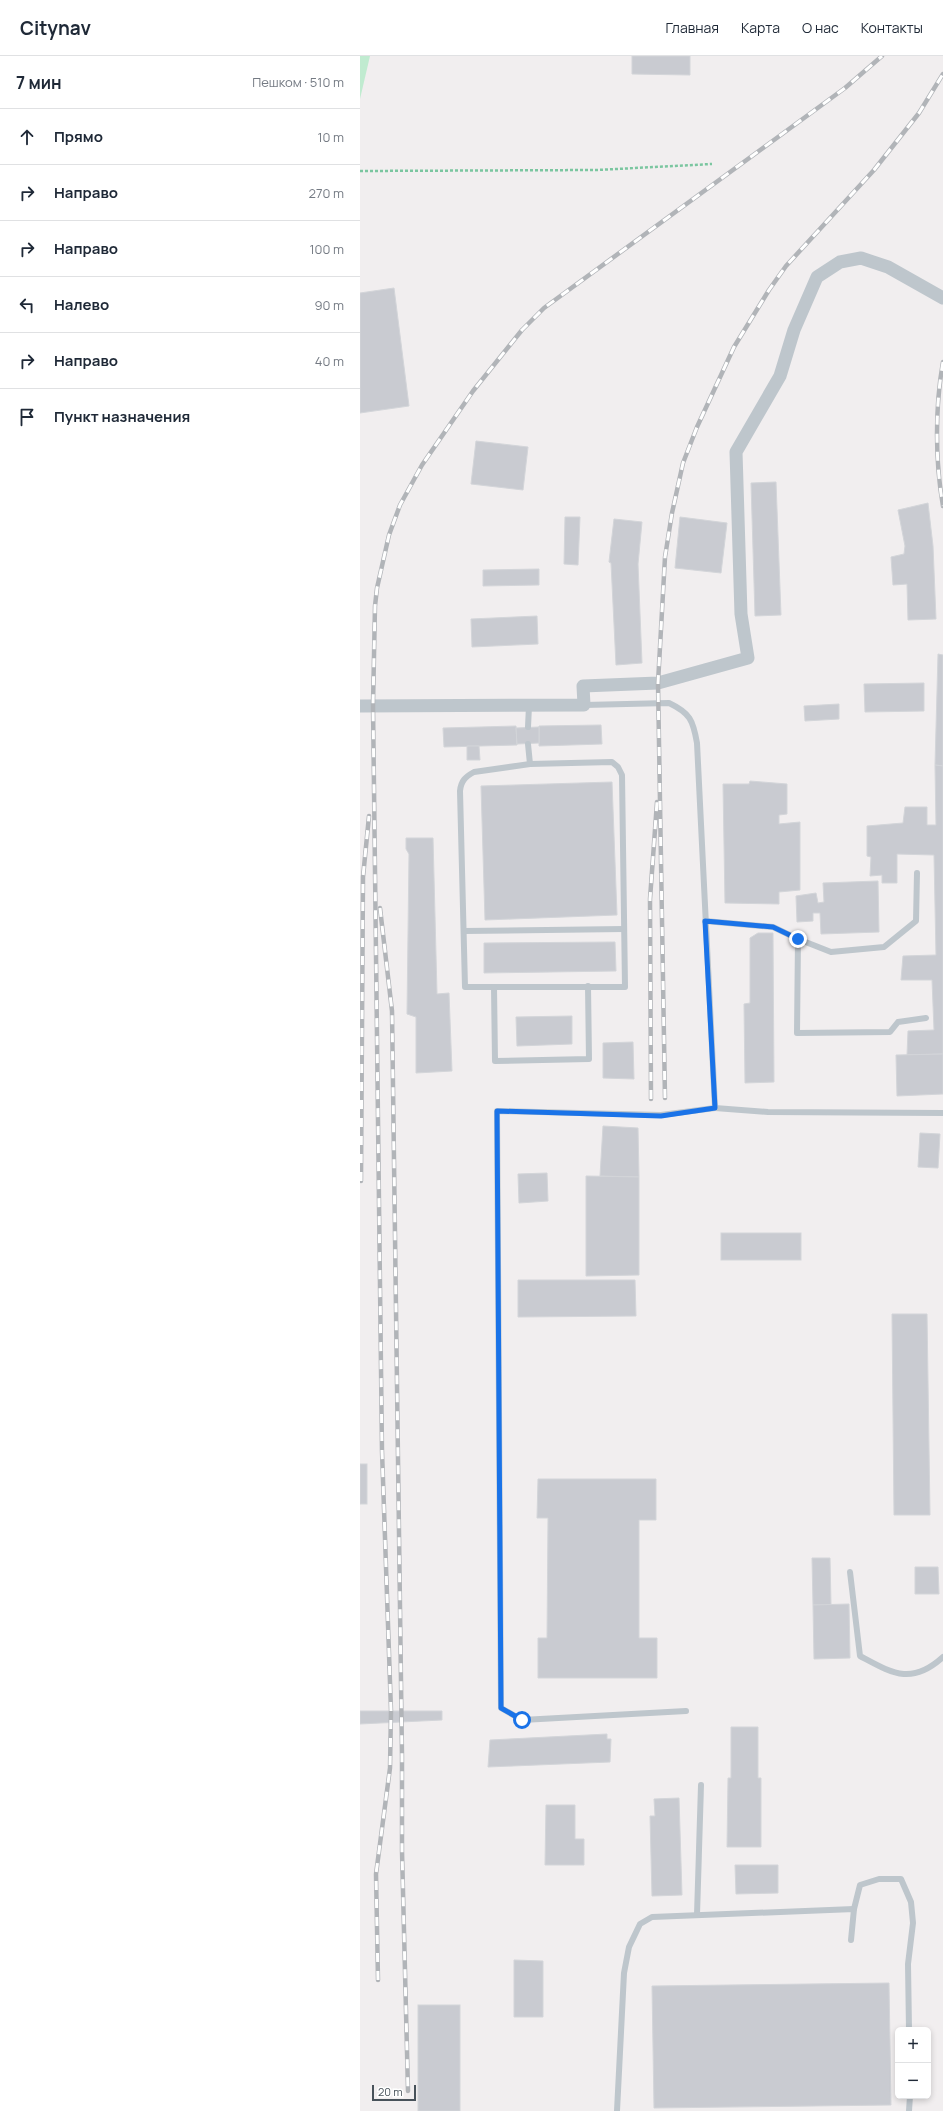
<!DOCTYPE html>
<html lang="ru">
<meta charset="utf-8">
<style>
:root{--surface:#fff;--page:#f6f6f7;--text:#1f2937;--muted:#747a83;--line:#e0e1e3}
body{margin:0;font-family:Manrope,sans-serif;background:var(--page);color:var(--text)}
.controls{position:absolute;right:12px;bottom:12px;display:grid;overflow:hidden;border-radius:6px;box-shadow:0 2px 6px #0003}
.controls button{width:36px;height:36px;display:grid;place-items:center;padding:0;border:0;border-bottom:1px solid var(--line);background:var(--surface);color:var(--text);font:20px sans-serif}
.scale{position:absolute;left:12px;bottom:10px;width:44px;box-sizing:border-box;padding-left:4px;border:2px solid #48525a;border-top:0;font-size:11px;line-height:14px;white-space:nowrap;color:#48525a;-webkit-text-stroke:3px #fff;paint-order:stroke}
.stop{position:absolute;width:12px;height:12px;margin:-9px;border:3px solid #1a73e8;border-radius:50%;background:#fff}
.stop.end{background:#1a73e8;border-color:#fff;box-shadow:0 1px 4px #0008}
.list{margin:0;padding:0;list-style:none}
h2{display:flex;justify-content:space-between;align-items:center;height:52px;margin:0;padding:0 16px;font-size:17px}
h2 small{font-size:13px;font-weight:400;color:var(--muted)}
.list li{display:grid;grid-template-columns:26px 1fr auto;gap:12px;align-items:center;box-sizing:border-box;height:56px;padding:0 16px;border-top:1px solid var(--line)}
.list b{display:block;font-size:15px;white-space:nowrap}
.list em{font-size:13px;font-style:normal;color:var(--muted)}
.icon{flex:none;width:22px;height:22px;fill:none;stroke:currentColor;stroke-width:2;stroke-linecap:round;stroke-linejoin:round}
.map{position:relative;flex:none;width:583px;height:2055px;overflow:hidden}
header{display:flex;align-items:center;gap:24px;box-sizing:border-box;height:56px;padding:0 20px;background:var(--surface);border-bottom:1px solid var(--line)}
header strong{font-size:19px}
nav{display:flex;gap:22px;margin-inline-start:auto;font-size:14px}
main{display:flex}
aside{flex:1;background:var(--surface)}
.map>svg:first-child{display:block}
.green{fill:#c0ebd0}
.building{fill:#c9cbd1;stroke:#d3d5d9}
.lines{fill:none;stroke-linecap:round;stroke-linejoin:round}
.path{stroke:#7bc6a0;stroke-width:2.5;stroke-dasharray:3 2;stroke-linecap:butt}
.lane{stroke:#bec6cc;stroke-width:6}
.street{stroke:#bec6cc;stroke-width:13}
.rail-casing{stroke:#b1b4b8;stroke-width:4.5}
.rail{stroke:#fff;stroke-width:3;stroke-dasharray:9;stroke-linecap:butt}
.route{stroke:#1a73e8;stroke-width:5}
</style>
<header>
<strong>Citynav</strong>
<nav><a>Главная</a><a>Карта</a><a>О нас</a><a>Контакты</a></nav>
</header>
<main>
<aside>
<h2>7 мин<small>Пешком · 510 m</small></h2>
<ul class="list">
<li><svg class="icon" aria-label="ahead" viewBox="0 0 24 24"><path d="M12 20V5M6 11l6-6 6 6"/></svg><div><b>Прямо</b></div><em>10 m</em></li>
<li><svg class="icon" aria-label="right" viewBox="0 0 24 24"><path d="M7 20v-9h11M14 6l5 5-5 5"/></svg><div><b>Направо</b></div><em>270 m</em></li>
<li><svg class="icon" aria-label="right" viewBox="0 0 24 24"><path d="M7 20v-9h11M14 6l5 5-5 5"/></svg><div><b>Направо</b></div><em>100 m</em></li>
<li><svg class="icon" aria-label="left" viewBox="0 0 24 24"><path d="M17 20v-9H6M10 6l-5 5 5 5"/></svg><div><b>Налево</b></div><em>90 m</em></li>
<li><svg class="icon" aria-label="right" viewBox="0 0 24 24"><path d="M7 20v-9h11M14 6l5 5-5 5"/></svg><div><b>Направо</b></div><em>40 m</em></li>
<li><svg class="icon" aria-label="arrive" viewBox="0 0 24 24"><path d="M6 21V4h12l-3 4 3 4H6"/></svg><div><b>Пункт назначения</b></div></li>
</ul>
</aside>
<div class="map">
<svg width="583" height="2055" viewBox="0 0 583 2055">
<rect width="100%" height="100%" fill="#f1eeef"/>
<polygon class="green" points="0,0 10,0 0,43"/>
<g class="building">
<polygon points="272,0 330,0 330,19 272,18"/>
<polygon points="34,232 49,350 0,357 0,237"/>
<polygon points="116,385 168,391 163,434 111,428"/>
<polygon points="416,426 421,559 395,560 391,427"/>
<polygon points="568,447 573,490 576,563 548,564 547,528 533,529 531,501 544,498 545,490 538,454"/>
<polygon points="205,461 220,461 218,509 204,508"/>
<polygon points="320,461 367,467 361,517 315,512"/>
<polygon points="254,463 282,466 278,508 282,607 256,609 251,507 249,506"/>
<polygon points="179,513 179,529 123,530 123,514"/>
<polygon points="177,560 178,588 112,591 111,563"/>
<polygon points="578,598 583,599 583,710 575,709"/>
<polygon points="564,627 564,655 505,656 504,628"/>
<polygon points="479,648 479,663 445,665 444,650"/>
<polygon points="241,669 242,688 179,690 179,670"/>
<polygon points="156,670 157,689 84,691 83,672"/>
<polygon points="179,671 179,687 157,688 156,672"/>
<polygon points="107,690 119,690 120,704 107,704"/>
<polygon points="575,709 583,710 583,998 547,999 548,975 574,974 572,924 541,924 543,900 576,899 574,799 537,798 537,827 522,827 522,819 510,820 511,801 507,800 507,770 543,767 545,751 567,751 567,769 576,769"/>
<polygon points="390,725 427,728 427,758 419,759 419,768 440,766 440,834 419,836 419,848 365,847 363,728 389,728"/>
<polygon points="252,726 257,859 125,864 121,730"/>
<polygon points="46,782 73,782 77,938 89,937 92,1015 56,1017 56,961 47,958 49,798 46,793"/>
<polygon points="518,825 519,876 461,878 460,857 453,857 453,865 437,866 436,840 456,837 458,847 464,846 463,827"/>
<polygon points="398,877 413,877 414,1026 385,1027 384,948 390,947 390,882"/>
<polygon points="255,886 256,915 124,917 124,887"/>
<polygon points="212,960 212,988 157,990 156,961"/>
<polygon points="273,986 274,1023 243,1022 243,987"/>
<polygon points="583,998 583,1038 537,1040 536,999"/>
<polygon points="243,1070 278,1072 279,1121 240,1120"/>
<polygon points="560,1077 580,1078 578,1112 558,1111"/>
<polygon points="187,1117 188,1145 159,1147 158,1118"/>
<polygon points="226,1120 279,1121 279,1219 226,1220"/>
<rect x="361" y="1177" width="80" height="27"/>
<polygon points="158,1224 275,1224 276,1260 158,1261"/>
<polygon points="532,1258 567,1258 570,1459 534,1459"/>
<rect x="0" y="1408" width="7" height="40"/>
<polygon points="178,1423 296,1423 296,1464 279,1464 279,1582 297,1582 297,1622 178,1622 178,1582 187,1582 188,1462 177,1462"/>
<polygon points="452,1502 470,1502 471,1549 453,1549"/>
<polygon points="555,1511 578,1511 579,1538 555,1538"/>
<polygon points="489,1548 490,1602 454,1603 453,1549"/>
<polygon points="0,1655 82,1655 82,1664 0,1668"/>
<polygon points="371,1671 398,1671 398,1722 401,1722 401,1791 367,1791 368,1722 371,1722"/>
<polygon points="247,1678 247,1683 251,1683 250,1706 128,1711 130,1684"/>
<polygon points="319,1742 322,1839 292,1840 290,1760 295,1760 294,1743"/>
<polygon points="186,1749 215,1749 215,1783 224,1783 224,1809 185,1809"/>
<polygon points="375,1809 418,1809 418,1837 376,1838"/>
<polygon points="154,1904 183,1905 183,1961 154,1961"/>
<polygon points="529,1927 531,2049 294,2052 292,1930"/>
<rect x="58" y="1949" width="42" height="106"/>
</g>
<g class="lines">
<polyline class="path" points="0,115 237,114 352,108"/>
<g class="lane">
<path d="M224,649L309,647C330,657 333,664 337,687L355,1052L408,1056L583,1057"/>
<polyline points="168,671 169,650"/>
<polyline points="168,688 170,708"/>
<path d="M252,706L258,711L262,719L265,931H105L100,735C101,725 105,721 114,716L170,708Z"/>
<polyline points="345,865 413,871 438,883 437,977 530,976 538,966 566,962"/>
<polyline points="104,875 264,873"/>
<polyline points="438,883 471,896 524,891 556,865 557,817"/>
<polyline points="134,931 135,1005 229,1003 228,930"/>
<path d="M490,1516L500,1600C532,1617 551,1630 583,1601"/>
<polyline points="326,1655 162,1664 141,1652 137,1055 301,1059 355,1052"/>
<polyline points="494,1853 500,1829 519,1823 541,1823 551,1846 553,1867 548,1908 549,1974"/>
<polyline points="337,1859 341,1729"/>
<polyline points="257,2055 264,1917 269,1891 280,1868 292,1861 494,1853 491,1884"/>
<polyline points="549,2055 550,2040"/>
</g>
<polyline class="street" points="0,650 224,649 223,630 298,627 388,602 381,558 376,396 420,320 434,274 457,221 480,206 501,202 528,211 583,242"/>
<defs>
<g id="rail">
<path d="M583,306C575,351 575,405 583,450"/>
<polyline points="20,852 32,955 42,1700 42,1795 48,2035"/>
<polyline points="305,1042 298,627 305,501 312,457 323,407 337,371 374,291 409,234 426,210 514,114 559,57 583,18"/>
<polyline points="291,1043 290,843 297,746"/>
<polyline points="1,1125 3,821 9,760"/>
<polyline points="18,1924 16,1818 30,1712 31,1655 22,1395 13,649 15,550 17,532 29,479 40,449 62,409 113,335 162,274 184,252 485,32 522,0"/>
</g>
</defs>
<use href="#rail" class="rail-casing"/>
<use href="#rail" class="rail"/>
</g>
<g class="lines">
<polyline class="route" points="162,1664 141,1652 137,1055 301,1060 355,1052 345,865 413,871 438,883"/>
</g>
</svg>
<div class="controls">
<button>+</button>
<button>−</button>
</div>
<div class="scale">20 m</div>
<div class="stop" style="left:162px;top:1664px"></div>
<div class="stop end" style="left:438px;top:883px"></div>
</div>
</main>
